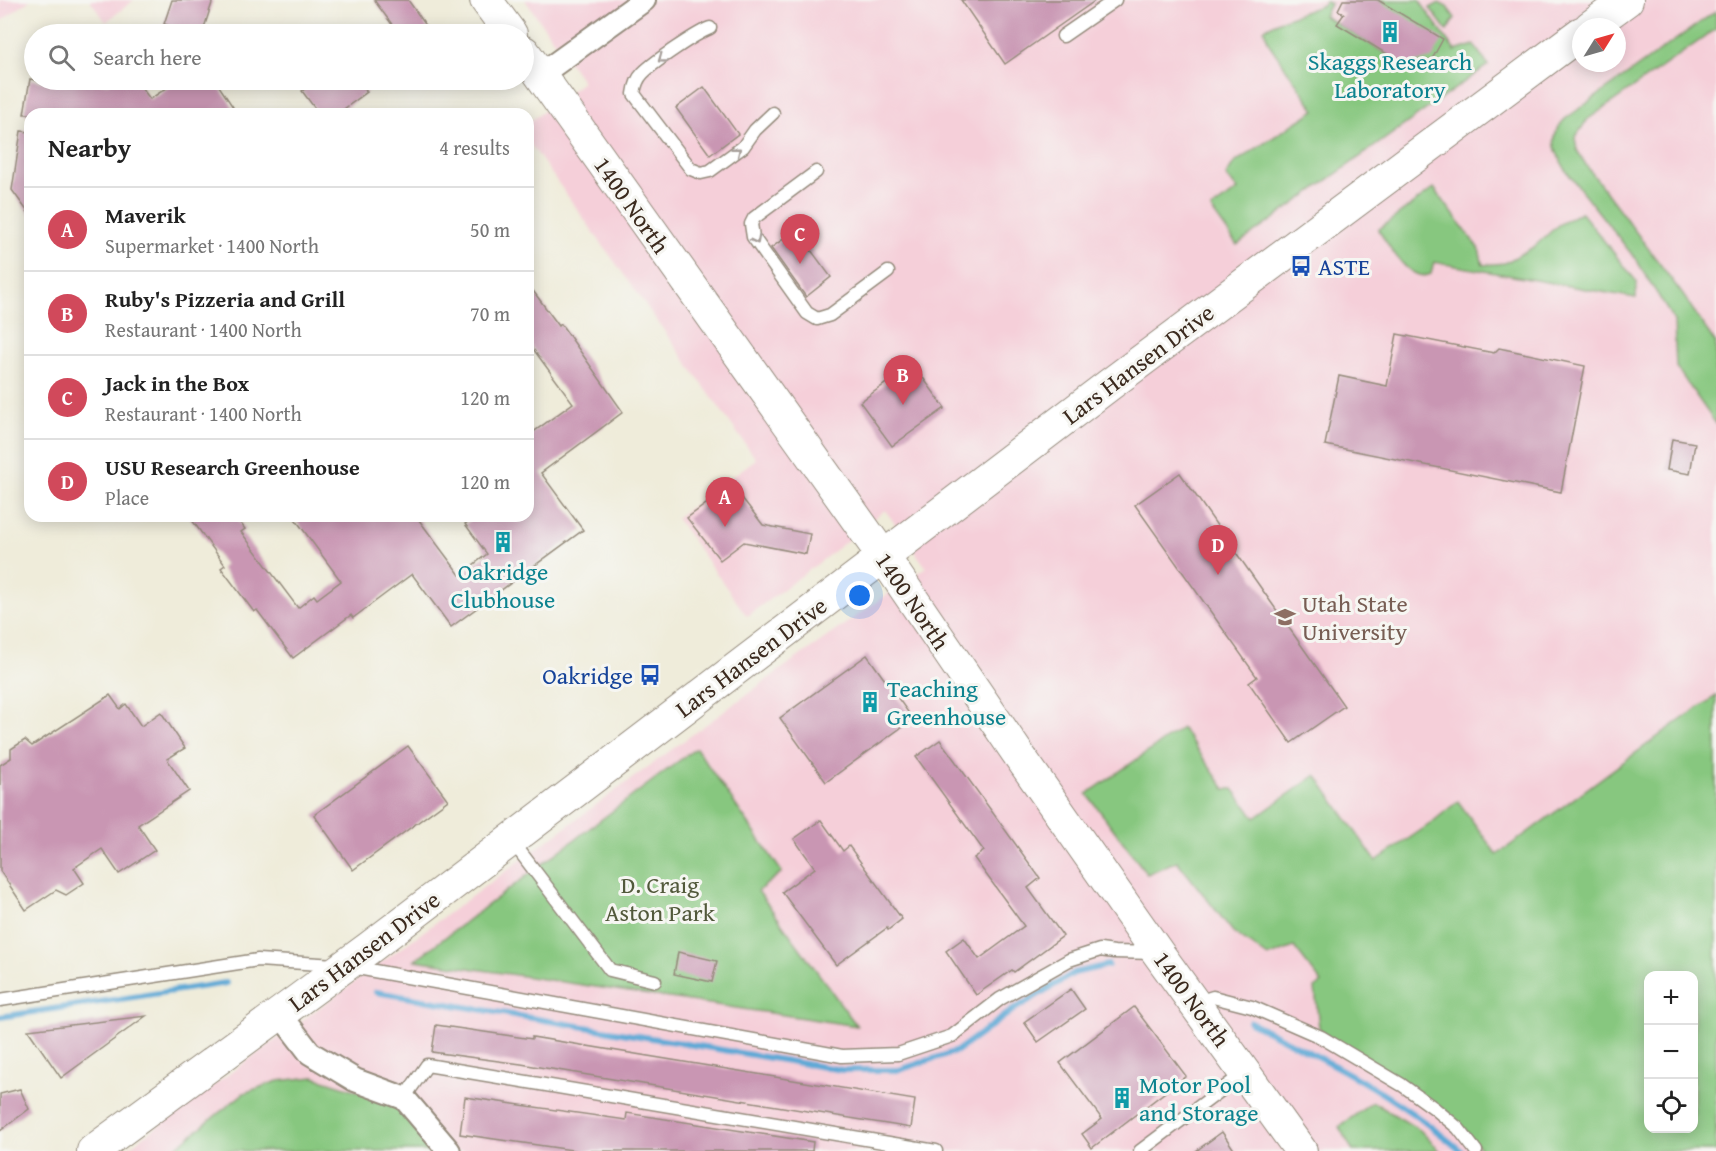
<!DOCTYPE html>
<meta charset="utf-8">
<style>
:root{--surface:#fff;--page:#f6f6f6;--text:#222;--muted:#767676;--line:#e0e0e0;--accent:#d1495b}
body{margin:0;font-family:"Gentium Book Plus",serif;background:var(--page);color:var(--text)}
.controls{position:absolute;right:18px;bottom:18px;display:grid;overflow:hidden;border-radius:12px;box-shadow:0 3px 15px #0003}
.controls button{width:54px;height:54px;display:grid;place-items:center;padding:0;border:0;border-bottom:2px solid var(--line);background:var(--surface);color:var(--text);font:30px sans-serif}
.compass{position:absolute;left:1572px;top:18px;width:54px;height:54px;border-radius:50%;background:var(--surface);box-shadow:0 3px 15px #0003;rotate:53deg}
.you{position:absolute;left:860px;top:596px;width:21px;height:21px;margin:-15px;border:4px solid #fff;border-radius:50%;background:#1a73e8;box-shadow:0 0 0 9px #1a73e833}
.badge{display:grid;place-items:center;width:39px;height:39px;border-radius:50%;background:var(--accent);color:#fff;font-size:20px;font-weight:700}
.pin{position:absolute;translate:-50% -50px;filter:drop-shadow(0 2px 3px #0008)}
.pin::after{content:'';position:absolute;top:32px;width:21px;height:18px;background:inherit;clip-path:polygon(0 0,100% 0,50% 100%)}
.list{margin:0;padding:0;list-style:none}
h2{display:flex;justify-content:space-between;align-items:center;height:78px;margin:0;padding:0 24px;font-size:26px}
h2 small{font-size:20px;font-weight:400;color:var(--muted)}
.list li{display:grid;grid-template-columns:39px 1fr auto;gap:18px;align-items:center;box-sizing:border-box;height:84px;padding:0 24px;border-top:2px solid var(--line)}
.list b{display:block;font-size:22px;white-space:nowrap}
.list p{margin:0;font-size:20px;white-space:nowrap;color:var(--muted)}
.list em{font-size:20px;font-style:normal;color:var(--muted)}
.icon{flex:none;width:33px;height:33px;fill:none;stroke:currentColor;stroke-width:2;stroke-linecap:round;stroke-linejoin:round}
.map{position:relative;flex:none;width:1716px;height:1151px;overflow:hidden}
.search{position:absolute;background:var(--surface);box-shadow:0 3px 15px #0003;left:24px;top:24px;width:510px;height:66px;display:flex;align-items:center;gap:15px;box-sizing:border-box;padding:0 21px;border-radius:33px;color:var(--muted);font-size:22px}
.panel{position:absolute;background:var(--surface);box-shadow:0 3px 15px #0003;left:24px;top:108px;width:510px;height:414px;border-radius:18px}
.map>svg:first-child{display:block}
.built{fill:#f5cfd9;fill-rule:evenodd}
.green{fill:#87c77f;stroke:#61784e;stroke-width:1.5;fill-rule:evenodd}
.lines{fill:none;stroke-linecap:round;stroke-linejoin:round}
.stream{stroke:#5da9d6;stroke-width:6}
.building{fill:#c996b3}
.service-casing{stroke:#958b7c;stroke-width:15}
.minor-casing{stroke:#958b7c;stroke-width:26}
.secondary-casing{stroke:#958b7c;stroke-width:34}
.service{stroke:#fff;stroke-width:12}
.minor{stroke:#fff;stroke-width:22}
.secondary{stroke:#fff;stroke-width:32}
.oneway{stroke:#a79f9a}
.labels{text-anchor:middle;dominant-baseline:central;stroke-width:6;stroke-linejoin:round;paint-order:stroke}
.culture-label{font-size:24px;fill:#0d838f;stroke:#f6f6f2}
.street-label{font-size:24px;fill:#3b2a1e;stroke:#f6f6f2}
.transit-label{font-size:24px;fill:#164399;stroke:#f6f6f2;text-anchor:start}
.education-label{font-size:24px;fill:#785e54;stroke:#f6f6f2;text-anchor:start}
.park-label{font-size:24px;fill:#52593b;stroke:#f6f6f2}
</style>
<div class="map">
<svg width="1716" height="1151" viewBox="0 0 1716 1151">
<rect width="100%" height="100%" fill="#f6f6f2"/>
<filter id="ink" filterUnits="userSpaceOnUse"><feTurbulence type="fractalNoise" baseFrequency=".0167" numOctaves="2"/><feDisplacementMap in="SourceGraphic" scale="12" xChannelSelector="R" yChannelSelector="G"/><feConvolveMatrix kernelMatrix="1 2 1 2 8 2 1 2 1" color-interpolation-filters="sRGB"/></filter>
<filter id="wash" filterUnits="userSpaceOnUse"><feTurbulence type="fractalNoise" baseFrequency=".008" numOctaves="4" result="noise"/><feDisplacementMap in="SourceGraphic" scale="24" xChannelSelector="R" yChannelSelector="G"/><feGaussianBlur stdDeviation="1.35" result="paint"/><feColorMatrix in="noise" values="0 0 0 0 0 0 0 0 0 0 0 0 0 0 0 0 0 1.4 0 .05"/><feComposite in="paint" operator="in"/></filter>
<g filter="url(#wash)">
<rect width="100%" height="100%" fill="#efecda"/>
<g class="built">
<polygon points="0,0 30,0 0,22"/>
<polygon points="90,0 134,0 106,22"/>
<path d="M525,0H1716V1151H124L783,668L926,567L885,510L824,559L747,616L676,518L756,459L528,141V123L583,82ZM1581,27H1617V63H1581ZM1648,976H1694V1128H1648Z"/>
</g>
<g class="green">
<polygon points="1378,0 1419,0 1455,51 1474,45 1488,65 1237,245 1211,209 1238,190 1226,176 1234,163 1315,110 1269,44 1264,29 1279,21 1323,5 1325,1 1330,4 1324,16 1410,68 1416,58"/>
<polygon points="1439,3 1447,7 1455,18 1447,31 1430,8"/>
<path d="M1716,11V29L1587,120L1575,138L1577,150L1586,165L1683,295L1716,344V424L1676,367L1674,321L1637,261L1567,172C1555,152 1547,138 1565,119Z"/>
<path d="M1434,188L1479,249L1483,265L1505,263L1535,246L1558,225L1581,212L1637,282L1636,298L1434,262L1431,274C1409,284 1390,246 1378,230Z"/>
<path d="M1716,696V1151H1482L1462,1126L1327,1036L1319,1028L1315,988L1322,983L1294,947L1268,957L1233,932L1177,861L1147,874L1087,794L1182,728L1225,789H1233L1255,818L1316,775L1376,861L1430,824L1458,801L1497,855L1675,724ZM1648,976H1694V1128H1648Z"/>
<polygon points="696,748 782,872 758,891 857,1026 415,960"/>
<polygon points="314,1077 389,1101 412,1119 437,1151 171,1151 244,1093 278,1081"/>
<polygon points="1373,1102 1420,1130 1440,1151 1353,1151 1339,1127"/>
</g>
<g class="lines">
<g class="stream">
<polyline points="376,992 842,1070 899,1070 957,1051 1013,1010 1074,973 1108,965"/>
<polyline points="0,1017 226,983"/>
<path d="M1250,1022C1326,1060 1396,1095 1461,1151"/>
</g>
</g>
<g id="blocks">
<g class="building">
<polygon points="172,0 213,0 202,34 195,34 164,24"/>
<polygon points="374,0 408,0 432,34 399,34"/>
<polygon points="961,0 1096,0 1005,64"/>
<polygon points="1343,0 1378,0 1443,39 1432,59 1413,63 1410,68 1337,24 1344,14 1338,10"/>
<polygon points="30,79 50,83 51,80 81,80 107,84 113,80 136,80 150,99 179,80 215,80 233,107 223,114 24,114"/>
<polygon points="318,80 358,80 367,92 337,114 319,114 302,91"/>
<polygon points="704,87 738,134 710,155 676,108"/>
<polygon points="21,131 30,132 30,215 12,190"/>
<polygon points="796,230 831,277 806,297 771,248"/>
<polygon points="528,284 559,326 561,324 623,412 541,473 583,530 451,627 412,574 353,618 351,615 293,658 257,610 254,612 221,568 225,565 189,516 235,516 245,529 241,532 298,608 314,595 317,599 341,581 293,516 416,516 460,575 487,554 465,524 476,516 528,516 528,436 573,403 528,342"/>
<polygon points="1397,334 1494,353 1499,348 1585,366 1561,492 1325,445 1339,376 1387,386"/>
<polygon points="913,364 945,408 892,446 860,402"/>
<polygon points="1672,439 1695,443 1690,474 1667,470"/>
<polygon points="1180,473 1344,706 1291,743 1249,683 1257,677 1135,505"/>
<polygon points="732,485 763,525 810,534 806,554 744,542 720,560 687,518"/>
<polygon points="867,655 913,719 826,782 780,718"/>
<polygon points="110,695 120,709 126,704 141,726 161,712 185,748 167,759 189,791 138,825 155,850 119,874 102,849 74,868 84,883 66,895 56,890 26,910 0,871 0,765 11,758 11,749 25,740 32,746"/>
<polygon points="940,740 1040,878 1028,888 1063,936 1014,972 1012,970 976,995 946,951 964,938 979,959 1024,926 974,858 984,851 916,757"/>
<polygon points="408,746 448,800 353,870 314,815"/>
<polygon points="821,820 843,851 849,846 902,919 888,930 887,928 836,965 782,892 815,868 794,839"/>
<polygon points="678,952 717,961 712,982 674,974"/>
<polygon points="1071,989 1085,1009 1038,1042 1024,1022"/>
<polygon points="1134,1007 1186,1076 1092,1148 1082,1134 1102,1119 1060,1063"/>
<polygon points="146,1016 61,1078 28,1030"/>
<polygon points="436,1025 532,1039 532,1037 915,1100 911,1128 521,1064 432,1052"/>
<polygon points="20,1089 29,1109 0,1131 0,1094"/>
<polygon points="465,1097 626,1120 627,1113 813,1142 812,1151 579,1151 460,1134"/>
<polygon points="1222,1132 1235,1151 1196,1151"/>
</g>
</g>
</g>
<g filter="url(#ink)">
<use href="#blocks" fill-opacity="0" stroke="#958b7c" stroke-width="1.5"/>
<g class="lines">
<defs>
<g id="service">
<path d="M710,28C695,34 655,61 643,73C637,79 635,86 634,94L691,169L701,173L710,171L743,147L755,130L773,113"/>
<polyline points="1063,36 1115,0"/>
<polyline points="816,172 754,218 751,224 753,237 807,313 817,319 830,315 888,272"/>
<polyline points="512,841 610,970 655,981"/>
<polyline points="352,967 842,1056 898,1054 952,1036 1000,999 1069,960 1100,950 1114,952 1154,953"/>
<polyline points="0,1000 258,960 335,965"/>
<polyline points="1195,1003 1213,997 1252,1007 1321,1037 1402,1085 1434,1108 1458,1128 1476,1151"/>
<polyline points="404,1098 427,1065 936,1151"/>
<polyline points="1140,1151 1244,1073"/>
</g>
<g id="minor">
<polyline points="540,75 644,0"/>
<polyline points="280,1014 310,1053 355,1080 404,1098 449,1151"/>
</g>
<g id="secondary">
<polyline points="486,0 511,34"/>
<polyline points="1590,27 1627,0"/>
<polyline points="524,52 883,556 1016,751 1158,953 1301,1151"/>
<polyline points="93,1151 369,948 1109,385 1581,33"/>
</g>
</defs>
<use href="#service" class="service-casing"/>
<use href="#minor" class="minor-casing"/>
<use href="#secondary" class="secondary-casing"/>
<use href="#service" class="service"/>
<use href="#minor" class="minor"/>
<use href="#secondary" class="secondary"/>
</g>
<defs><path id="oneway-chevron" d="M-2-3.5L2.5 0L-2 3.5" fill="none" stroke-width="1.6" stroke-linecap="round" stroke-linejoin="round" transform="scale(1.5)"/></defs>
<g class="oneway">
<use href="#oneway-chevron" transform="translate(662 59) rotate(144)"/>
<use href="#oneway-chevron" transform="translate(737 151) rotate(-39)"/>
<use href="#oneway-chevron" transform="translate(756 240) rotate(63)"/>
</g>
</g>
<defs>
<symbol id="building-bare" viewBox="-9 -9 18 18"><path d="M-4-6H4V6H1V3H-1V6H-4ZM-2.5-4.3h1.7v1.8h-1.7ZM.8-4.3h1.7v1.8H.8ZM-2.5-1h1.7V.8h-1.7ZM.8-1h1.7V.8H.8Z" fill="#0f9aa8" stroke="#f6f6f2" stroke-width="2.5" paint-order="stroke"/></symbol>
<symbol id="bus-bare" viewBox="-9 -9 18 18"><path d="M-5-6H5V4H4V6H2V4H-2V6H-4V4H-5ZM-3.5-4V0h7V-4ZM-3.5 1.2v1.5H-2V1.2ZM2 1.2v1.5H3.5V1.2Z" fill="#1a4fb4" stroke="#f6f6f2" stroke-width="2.5" paint-order="stroke"/></symbol>
<symbol id="university-bare" viewBox="-9 -9 18 18"><path d="M0-5L7-2L0 1L-7-2ZM-4 1L0 2.5L4 1V4Q0 6-4 4Z" fill="#8d6e63" stroke="#f6f6f2" stroke-width="2.5" paint-order="stroke"/></symbol>
</defs>
<g fill-rule="evenodd">
<use href="#building-bare" x="1375" y="17" width="30" height="30"/>
<use href="#bus-bare" x="1286" y="251" width="30" height="30"/>
<use href="#building-bare" x="488" y="527" width="30" height="30"/>
<use href="#university-bare" x="1270" y="602" width="30" height="30"/>
<use href="#bus-bare" x="635" y="660" width="30" height="30"/>
<use href="#building-bare" x="855" y="687" width="30" height="30"/>
<use href="#building-bare" x="1107" y="1083" width="30" height="30"/>
</g>
<g class="labels">
<g class="culture-label">
<text x="1390" y="61">Skaggs Research<tspan x="1390" dy="28">Laboratory</tspan></text>
<text x="503" y="571">Oakridge<tspan x="503" dy="28">Clubhouse</tspan></text>
<text x="887" y="688" text-anchor="start">Teaching<tspan x="887" dy="28">Greenhouse</tspan></text>
<text x="1139" y="1084" text-anchor="start">Motor Pool<tspan x="1139" dy="28">and Storage</tspan></text>
</g>
<g class="street-label">
<text transform="translate(632 205) rotate(55)">1400 North</text>
<text transform="translate(1138 364) rotate(-37)">Lars Hansen Drive</text>
<text transform="translate(913 601) rotate(56)">1400 North</text>
<text transform="translate(751 657) rotate(-37)">Lars Hansen Drive</text>
<text transform="translate(364 951) rotate(-37)">Lars Hansen Drive</text>
<text transform="translate(1192 999) rotate(54)">1400 North</text>
</g>
<g class="transit-label">
<text x="1318" y="266">ASTE</text>
<text x="633" y="675" text-anchor="end">Oakridge</text>
</g>
<g class="education-label">
<text x="1302" y="603">Utah State<tspan x="1302" dy="28">University</tspan></text>
</g>
<g class="park-label">
<text x="660" y="884">D. Craig<tspan x="660" dy="28">Aston Park</tspan></text>
</g>
</g>
</svg>
<div class="controls">
<button>+</button>
<button>−</button>
<button><svg class="icon" aria-label="locate" viewBox="0 0 24 24"><circle cx="12" cy="12" r="6"/><path d="M12 2v4M12 18v4M2 12h4M18 12h4"/></svg></button>
</div>
<svg class="compass" viewBox="-18 -18 36 36"><path d="M0-13l5 13h-10z" fill="#e53935"/><path d="M0 13l5-13h-10z" fill="#767676"/></svg>
<div class="you"></div>
<div class="pin badge" style="left:725px;top:527px">A</div>
<div class="pin badge" style="left:903px;top:405px">B</div>
<div class="pin badge" style="left:800px;top:264px">C</div>
<div class="pin badge" style="left:1218px;top:575px">D</div>
<div class="search"><svg class="icon" aria-label="search" viewBox="0 0 24 24"><circle cx="10" cy="10" r="6"/><path d="M15 15l6 6"/></svg>Search here</div>
<section class="panel">
<h2>Nearby<small>4 results</small></h2>
<ul class="list">
<li><span class="badge">A</span><div><b>Maverik</b><p>Supermarket · 1400 North</p></div><em>50 m</em></li>
<li><span class="badge">B</span><div><b>Ruby's Pizzeria and Grill</b><p>Restaurant · 1400 North</p></div><em>70 m</em></li>
<li><span class="badge">C</span><div><b>Jack in the Box</b><p>Restaurant · 1400 North</p></div><em>120 m</em></li>
<li><span class="badge">D</span><div><b>USU Research Greenhouse</b><p>Place</p></div><em>120 m</em></li>
</ul>
</section>
</div>
